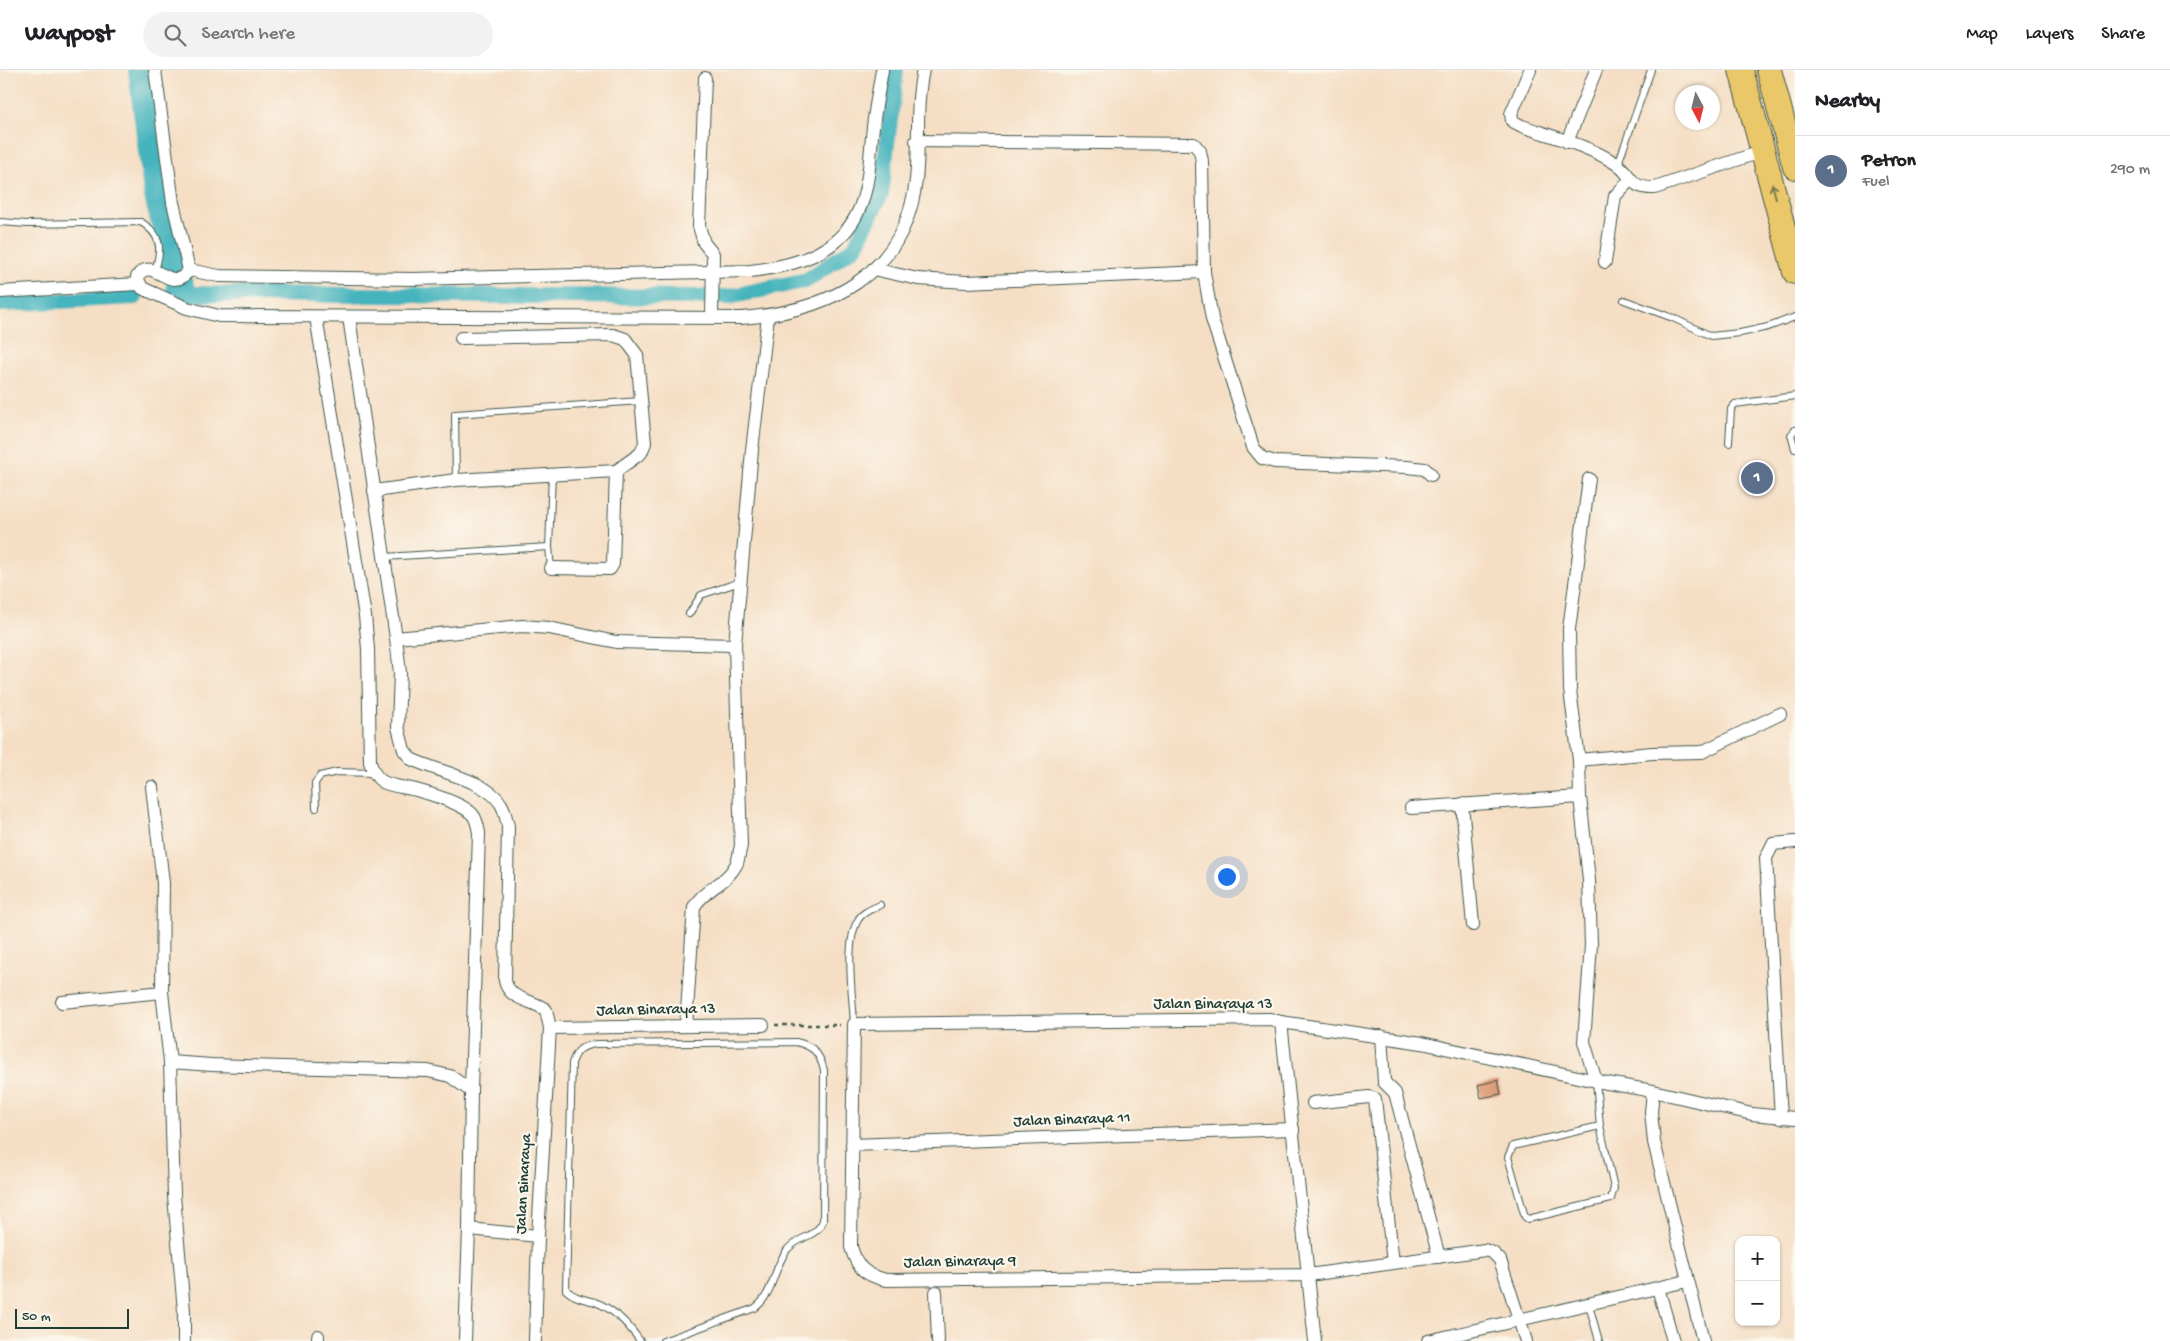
<!DOCTYPE html>
<meta charset="utf-8">
<style>
:root{--surface:#fff;--page:#f2f2f2;--text:#202124;--muted:#757577;--line:#e0e0e0;--accent:#db2777}
body{margin:0;font-family:"Gochi Hand",sans-serif;background:var(--page);color:var(--text)}
.controls{position:absolute;right:15px;bottom:15px;display:grid;overflow:hidden;border-radius:10px;box-shadow:0 1px 4px #0004}
.controls button{width:45px;height:45px;display:grid;place-items:center;padding:0;border:0;border-bottom:1px solid var(--line);background:var(--surface);color:var(--text);font:25px sans-serif}
.compass{position:absolute;left:1675px;top:15px;width:45px;height:45px;border-radius:50%;background:var(--surface);box-shadow:0 1px 4px #0004;rotate:173deg}
.scale{position:absolute;left:15px;bottom:12px;width:114px;box-sizing:border-box;padding-left:5px;border:2px solid #1f3d34;border-top:0;font-size:14px;line-height:18px;white-space:nowrap;color:#1f3d34;-webkit-text-stroke:4px #fbf7ec;paint-order:stroke}
.you{position:absolute;left:1226px;top:806px;width:18px;height:18px;margin:-12px;border:4px solid #fff;border-radius:50%;background:#1a73e8;box-shadow:0 0 0 8px #1a73e833}
.badge{display:grid;place-items:center;width:32px;height:32px;border-radius:50%;background:var(--accent);color:#fff;font-size:16px;font-weight:700}
.pin{position:absolute;translate:-50% -50%;border:2px solid #fff;box-shadow:0 1px 5px #0006}
.list{margin:0;padding:0;list-style:none}
h2{display:flex;justify-content:space-between;align-items:center;height:65px;margin:0;padding:0 20px;font-size:21px}
h2 small{font-size:16px;font-weight:400;color:var(--muted)}
.list li{display:grid;grid-template-columns:32px 1fr auto;gap:15px;align-items:center;box-sizing:border-box;height:70px;padding:0 20px;border-top:1px solid var(--line)}
.list b{display:block;font-size:19px;white-space:nowrap}
.list p{margin:0;font-size:16px;white-space:nowrap;color:var(--muted)}
.list em{font-size:16px;font-style:normal;color:var(--muted)}
.icon{flex:none;width:28px;height:28px;fill:none;stroke:currentColor;stroke-width:2;stroke-linecap:round;stroke-linejoin:round}
.map{position:relative;flex:none;width:1795px;height:1271px;overflow:hidden}
header{display:flex;align-items:center;gap:30px;box-sizing:border-box;height:70px;padding:0 25px;background:var(--surface);border-bottom:1px solid var(--line)}
header strong{font-size:24px}
nav{display:flex;gap:28px;margin-inline-start:auto;font-size:18px}
.search{width:350px;height:45px;background:var(--page);display:flex;align-items:center;gap:12px;box-sizing:border-box;padding:0 18px;border-radius:28px;color:var(--muted);font-size:19px}
main{display:flex}
aside{flex:1;background:var(--surface)}
.map>svg:first-child{display:block}
.lines{fill:none;stroke-linecap:round;stroke-linejoin:round}
.canal{stroke:#45b4bd;stroke-width:16}
.river{stroke:#45b4bd;stroke-width:28}
.building{fill:#da926c}
.lane-casing{stroke:#3f554a;stroke-width:8}
.street-casing{stroke:#3f554a;stroke-width:14}
.highway-casing{stroke:#3f554a;stroke-width:26}
.path{stroke:#3f554a;stroke-width:2.5;stroke-dasharray:4 4;stroke-linecap:butt}
.lane{stroke:#fff;stroke-width:6}
.street{stroke:#fff;stroke-width:12}
.highway{stroke:#eac769;stroke-width:24}
.oneway{stroke:#7a7b4c}
.labels{text-anchor:middle;dominant-baseline:central;stroke-width:4.5;stroke-linejoin:round;paint-order:stroke}
.street-label{font-size:16px;fill:#1f3d34;stroke:#fbf7ec}
</style>
<header>
<strong>Waypost</strong>
<div class="search"><svg class="icon" aria-label="search" viewBox="0 0 24 24"><circle cx="10" cy="10" r="6"/><path d="M15 15l6 6"/></svg>Search here</div>
<nav><a>Map</a><a>Layers</a><a>Share</a></nav>
</header>
<main>
<div class="map">
<svg width="1795" height="1271" viewBox="0 0 1795 1271">
<rect width="100%" height="100%" fill="#fbf7ec"/>
<filter id="ink" filterUnits="userSpaceOnUse"><feTurbulence type="fractalNoise" baseFrequency=".02" numOctaves="2"/><feDisplacementMap in="SourceGraphic" scale="10" xChannelSelector="R" yChannelSelector="G"/><feConvolveMatrix kernelMatrix="1 2 1 2 8 2 1 2 1" color-interpolation-filters="sRGB"/></filter>
<filter id="wash" filterUnits="userSpaceOnUse"><feTurbulence type="fractalNoise" baseFrequency=".0096" numOctaves="4" result="noise"/><feDisplacementMap in="SourceGraphic" scale="20" xChannelSelector="R" yChannelSelector="G"/><feGaussianBlur stdDeviation="1.12" result="paint"/><feColorMatrix in="noise" values="0 0 0 0 0 0 0 0 0 0 0 0 0 0 0 0 0 1.4 0 .05"/><feComposite in="paint" operator="in"/></filter>
<g filter="url(#wash)">
<rect width="100%" height="100%" fill="#f5dec4"/>
<g class="lines">
<g class="canal">
<polyline points="182,224 728,227 807,210 855,177 881,124 896,0"/>
<polyline points="0,234 135,227"/>
</g>
<g class="river">
<polyline points="142,0 157,121 175,197"/>
<polyline points="180,216 182,224"/>
</g>
</g>
<g id="blocks">
<polygon class="building" points="1498,1010 1501,1024 1481,1028 1478,1015"/>
</g>
</g>
<g filter="url(#ink)">
<use href="#blocks" fill-opacity="0" stroke="#3f554a" stroke-width="1"/>
<g class="lines">
<defs>
<g id="lane">
<polyline points="1618,94 1651,0"/>
<path d="M0,152L27,154L141,152C162,165 162,179 155,200"/>
<polyline points="1624,230 1673,248 1711,266 1740,263 1768,257 1795,247"/>
<polyline points="1795,360 1791,365 1795,379"/>
<polyline points="1729,373 1731,339 1735,334 1795,326"/>
<polyline points="456,410 455,344 641,331"/>
<polyline points="384,487 549,477"/>
<polyline points="551,498 549,477 552,405"/>
<polyline points="689,544 701,525 740,512"/>
<polyline points="316,738 315,713 320,706 337,702 373,703"/>
<path d="M854,954C853,928 844,873 858,850C862,842 872,839 880,835"/>
<polyline points="1596,1011 1600,1056 1614,1118 1611,1129 1528,1149 1525,1147 1508,1087 1513,1076 1600,1056"/>
<polyline points="1589,1235 1599,1271"/>
<path d="M640,1271C629,1255 614,1239 595,1232C584,1229 575,1228 566,1220L572,993C577,979 582,976 596,974L796,972C813,976 819,982 824,1000L823,1151C816,1168 798,1166 787,1180C773,1198 774,1224 755,1238L663,1271"/>
</g>
<g id="street">
<path d="M155,0L173,133L189,200C171,227 152,183 137,207L142,218L187,238L219,246L742,248C828,241 905,206 916,110C920,73 915,37 923,0"/>
<path d="M1530,0L1511,44L1512,51L1522,56C1553,67 1587,75 1615,93C1633,104 1628,119 1655,118L1763,81"/>
<polyline points="705,8 699,156 704,173 713,184 712,247"/>
<polyline points="916,71 1194,74 1200,81 1202,91 1204,202 1212,249 1253,377 1262,388 1275,392 1407,397 1425,399 1431,405"/>
<polyline points="1567,72 1596,0"/>
<polyline points="1605,192 1615,126 1630,110"/>
<polyline points="873,199 918,209 966,212 1204,202"/>
<path d="M189,200L219,206L412,209L750,201C797,196 846,181 862,132C870,108 870,82 873,57C875,38 879,19 882,0"/>
<polyline points="0,222 138,214"/>
<path d="M316,247L365,546L368,579L370,692C377,719 394,714 416,720C431,724 464,734 473,745C477,750 478,757 479,763L471,1021L469,1159L538,1166"/>
<path d="M349,247L396,568L400,603L398,657L404,680L411,689C435,701 487,710 501,734C505,740 506,749 508,756L505,911C510,931 531,929 546,940L550,958L538,1166L535,1271"/>
<polyline points="374,421 456,410 616,401 641,383 645,373 637,285 625,269 613,265 461,268"/>
<polyline points="551,498 610,499 613,494 616,401"/>
<polyline points="396,568 522,556 549,558 616,572 735,575"/>
<polyline points="1579,690 1570,620 1569,559 1589,409"/>
<polyline points="152,717 163,813 162,922 170,992 212,995 428,1001 450,1006 471,1021"/>
<polyline points="1580,727 1579,690 1652,683 1702,682 1780,644"/>
<polyline points="1462,734 1473,855"/>
<polyline points="1411,738 1580,727 1589,810 1591,875 1584,972 1596,1011"/>
<polyline points="62,932 162,922"/>
<polyline points="1281,952 1422,973 1596,1011 1653,1021 1752,1044 1795,1048"/>
<path d="M686,956L694,837C704,819 726,814 736,795C739,790 739,782 741,776L735,575L752,380L768,246"/>
<polyline points="550,958 763,955"/>
<polyline points="1381,966 1384,1012 1395,1023 1439,1187"/>
<polyline points="170,992 174,1126 184,1241 184,1271"/>
<polyline points="1653,1021 1651,1042 1654,1072 1703,1271"/>
<polyline points="1313,1033 1369,1027 1375,1029 1393,1193"/>
<polyline points="1781,1048 1766,788 1773,774 1795,772"/>
<polyline points="852,1075 1293,1059"/>
<polyline points="1658,1218 1673,1271"/>
<polyline points="936,1222 938,1271"/>
<polyline points="318,1266 318,1271"/>
<polyline points="465,1271 469,1159"/>
<path d="M1315,1271L1281,952L1270,949L854,954L851,1177C857,1198 865,1205 886,1210L1309,1205L1485,1180L1493,1183L1500,1190L1526,1271"/>
<polyline points="1428,1271 1687,1211"/>
</g>
<g id="highway">
<polyline points="1741,0 1795,202"/>
<polyline points="1769,0 1795,97"/>
</g>
</defs>
<use href="#lane" class="lane-casing"/>
<use href="#street" class="street-casing"/>
<use href="#highway" class="highway-casing"/>
<polyline class="path" points="775,955 840,955"/>
<use href="#lane" class="lane"/>
<use href="#street" class="street"/>
<use href="#highway" class="highway"/>
</g>
<defs><path id="oneway-shaft" d="M-6 0H5M1.5-3L5.5 0L1.5 3" fill="none" stroke-width="1.6" stroke-linecap="round" stroke-linejoin="round" transform="scale(1.25)"/></defs>
<use class="oneway" href="#oneway-shaft" transform="translate(1774 121) rotate(-105)"/>
</g>
<g class="labels">
<g class="street-label">
<text x="1213" y="935">Jalan Binaraya 13</text>
<text transform="translate(656 941) rotate(-1)">Jalan Binaraya 13</text>
<text transform="translate(1072 1051) rotate(-2)">Jalan Binaraya 11</text>
<text transform="translate(525 1114) rotate(-87)">Jalan Binaraya</text>
<text transform="translate(960 1193) rotate(-1)">Jalan Binaraya 9</text>
</g>
</g>
</svg>
<div class="controls">
<button>+</button>
<button>−</button>
</div>
<svg class="compass" viewBox="-18 -18 36 36"><path d="M0-13l5 13h-10z" fill="#e53935"/><path d="M0 13l5-13h-10z" fill="#757577"/></svg>
<div class="scale">50 m</div>
<div class="you"></div>
<div class="pin badge" style="left:1757px;top:408px;background:#5c6f8a">1</div>
</div>
<aside>
<h2>Nearby<small></small></h2>
<ul class="list">
<li><span class="badge" style="background:#5c6f8a">1</span><div><b>Petron</b><p>Fuel</p></div><em>290 m</em></li>
</ul>
</aside>
</main>
